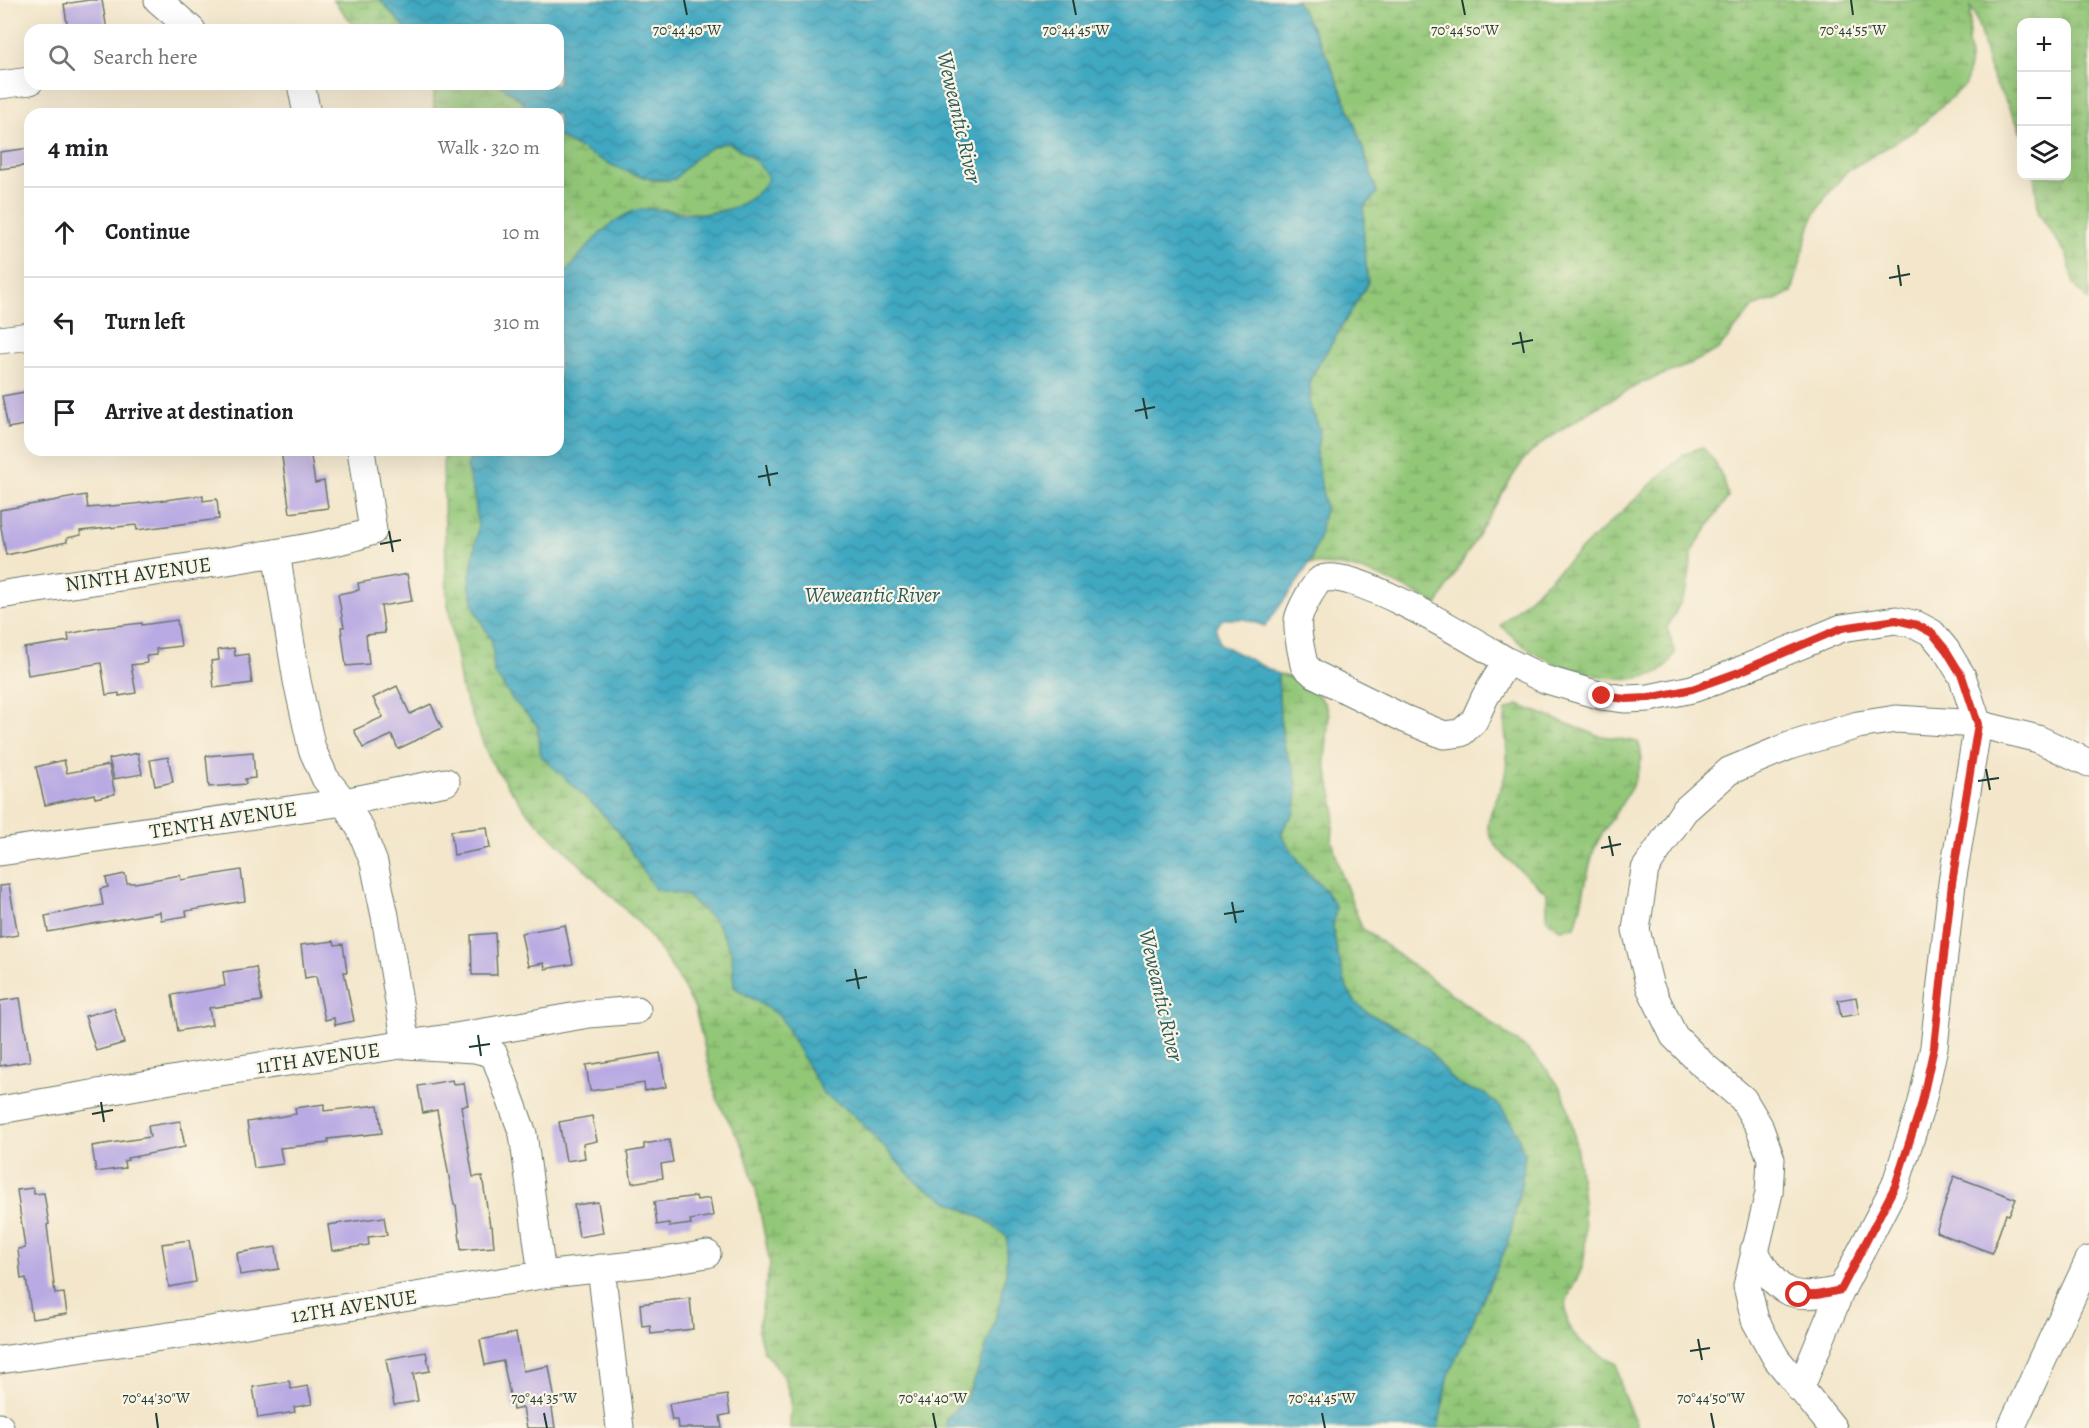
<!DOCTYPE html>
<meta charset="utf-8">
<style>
:root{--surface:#fff;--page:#f2f2f2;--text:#202124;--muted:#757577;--line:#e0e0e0}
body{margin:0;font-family:Alegreya,serif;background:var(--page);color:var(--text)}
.controls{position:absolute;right:18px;top:18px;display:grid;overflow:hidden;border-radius:12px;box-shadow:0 6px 24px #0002}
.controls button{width:54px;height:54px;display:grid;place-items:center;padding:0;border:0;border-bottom:2px solid var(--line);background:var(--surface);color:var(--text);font:30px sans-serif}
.stop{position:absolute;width:18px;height:18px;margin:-14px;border:4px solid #d93025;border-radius:50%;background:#fff}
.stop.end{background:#d93025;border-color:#fff;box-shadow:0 2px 6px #0008}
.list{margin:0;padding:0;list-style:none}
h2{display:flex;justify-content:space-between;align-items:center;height:78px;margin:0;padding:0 24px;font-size:26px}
h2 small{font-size:20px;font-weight:400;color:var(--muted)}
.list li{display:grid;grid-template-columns:39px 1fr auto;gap:18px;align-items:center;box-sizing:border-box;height:90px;padding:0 24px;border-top:2px solid var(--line)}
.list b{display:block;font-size:22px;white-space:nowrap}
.list em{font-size:20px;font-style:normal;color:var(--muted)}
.icon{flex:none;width:33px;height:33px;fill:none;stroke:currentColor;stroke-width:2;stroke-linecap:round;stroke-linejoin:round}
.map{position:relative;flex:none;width:2089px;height:1428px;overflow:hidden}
.search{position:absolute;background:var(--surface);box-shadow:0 6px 24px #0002;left:24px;top:24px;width:540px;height:66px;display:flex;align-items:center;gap:15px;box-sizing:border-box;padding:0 21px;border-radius:18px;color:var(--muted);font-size:22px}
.panel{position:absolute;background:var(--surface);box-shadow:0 6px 24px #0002;left:24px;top:108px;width:540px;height:348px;border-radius:18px}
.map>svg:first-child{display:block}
.wetland{fill:url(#wetland-marsh);stroke:#598256;stroke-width:1.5}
.water{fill:url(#water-waves);stroke:#30727a;stroke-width:1.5}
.building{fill:#baaae3}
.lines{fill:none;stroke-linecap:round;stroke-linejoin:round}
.minor-casing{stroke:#697869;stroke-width:29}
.minor{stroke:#fff;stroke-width:27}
.route{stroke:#d93025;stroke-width:8}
.ticks{fill:none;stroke:#1f3d34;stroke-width:2}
.labels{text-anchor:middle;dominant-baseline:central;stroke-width:4.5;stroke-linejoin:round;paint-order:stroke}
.street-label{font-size:21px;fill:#1f3d34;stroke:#fcf5e5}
.water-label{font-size:22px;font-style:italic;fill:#295d5e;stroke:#fcf5e5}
.ticks-label{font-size:15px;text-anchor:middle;fill:#1f3d34;stroke:#fcf5e5;stroke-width:4.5;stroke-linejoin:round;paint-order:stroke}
</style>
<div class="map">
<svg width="2089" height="1428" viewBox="0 0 2089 1428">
<defs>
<pattern id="wetland-marsh" width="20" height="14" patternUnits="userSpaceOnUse" patternTransform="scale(1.5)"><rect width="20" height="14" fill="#93c778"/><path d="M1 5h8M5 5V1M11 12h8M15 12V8" fill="none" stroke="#77a363"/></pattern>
<pattern id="water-waves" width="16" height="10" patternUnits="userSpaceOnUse" patternTransform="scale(1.5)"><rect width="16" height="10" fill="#41a8c1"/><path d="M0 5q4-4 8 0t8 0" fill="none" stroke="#368a9e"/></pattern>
</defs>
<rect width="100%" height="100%" fill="#fcf5e5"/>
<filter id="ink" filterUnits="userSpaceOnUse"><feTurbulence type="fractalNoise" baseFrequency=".0167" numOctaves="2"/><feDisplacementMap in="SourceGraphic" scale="12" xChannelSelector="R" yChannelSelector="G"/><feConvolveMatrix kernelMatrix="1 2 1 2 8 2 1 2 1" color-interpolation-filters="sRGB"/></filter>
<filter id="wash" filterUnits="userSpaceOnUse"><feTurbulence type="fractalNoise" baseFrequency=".008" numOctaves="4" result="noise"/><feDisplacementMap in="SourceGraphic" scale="24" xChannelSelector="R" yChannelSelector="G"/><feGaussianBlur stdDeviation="1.35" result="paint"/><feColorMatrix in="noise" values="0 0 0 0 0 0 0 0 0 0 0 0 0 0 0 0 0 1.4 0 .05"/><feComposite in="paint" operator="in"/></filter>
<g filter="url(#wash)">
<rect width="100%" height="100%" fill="#f3e6cb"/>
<g class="wetland">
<polygon points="333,0 380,0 407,30 358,30"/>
<path d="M1296,0H2089V301L2074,285L2067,255L2039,214L2034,176H2066V22H2022L2021,133C2015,114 2002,97 1993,79C1983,56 1983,29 1971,7L1968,43L1970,59L1966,84L1914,131L1847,171L1825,198L1812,219L1792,292L1778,299L1754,306L1719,349L1686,366L1643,382L1592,410L1542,443L1524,459L1509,482L1437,605C1395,582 1358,562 1309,564L1319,538L1325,508L1316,455L1320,430L1310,406V379L1368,283L1364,242V208L1377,192C1364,148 1348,104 1329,61C1320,40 1307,20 1296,0Z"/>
<polygon points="434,84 499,84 518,98 534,114 434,114"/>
<path d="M558,135L625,170L654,181L675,179C690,162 706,144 729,143C746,153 760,161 769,179L763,188L749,200L733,208L703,214L662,209L591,244L558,283Z"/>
<path d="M1702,447C1717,462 1724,477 1728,497L1693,549L1687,590L1667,628L1675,652C1672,657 1669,664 1665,668C1634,692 1557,669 1528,649C1518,642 1509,633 1500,625L1658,478L1685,454Z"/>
<polygon points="446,450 473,450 467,468 475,499 478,528 469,583 476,612 492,641 494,672 513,700 537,725 542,756 598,809 618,831 655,888 687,896 716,922 732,952 734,987 780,1016 823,1093 854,1115 917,1183 951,1203 984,1219 1007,1237 1006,1273 999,1307 979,1369 965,1400 946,1419 947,1428 790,1428 791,1400 784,1377 763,1350 758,1330 770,1264 756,1190 743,1146 718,1102 695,1009 676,974 645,929 528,813 510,789 490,760 462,691 447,598 443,463"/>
<path d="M1278,674L1291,678L1319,696L1325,704L1329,715L1325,761L1335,808L1332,840L1340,870L1362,928L1527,1049C1541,1063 1556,1078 1564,1096C1576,1124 1590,1236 1583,1264C1577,1286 1561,1296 1567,1320C1571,1341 1600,1355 1617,1364L1622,1392L1638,1428H1438L1449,1374L1509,1241L1521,1185L1525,1155L1484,1094L1463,1087L1450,1077L1428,1049L1407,1033L1368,1013L1356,1003L1347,989L1337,952L1333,928L1336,907L1324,889L1306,871L1281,835L1286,823L1294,814L1295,771L1285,750L1280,719Z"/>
<path d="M1518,705L1597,735L1638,742C1654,775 1605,819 1594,850C1586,875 1583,902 1575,927L1560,929L1547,920V893C1532,879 1485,847 1488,824C1491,805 1503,789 1506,771C1510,751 1502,730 1506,710Z"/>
</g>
<path class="water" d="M380,0H1296C1307,20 1320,40 1329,61C1348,104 1364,148 1377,193L1364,208V242L1368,283L1310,379V406L1320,430L1316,455L1325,508L1319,538L1309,564L1299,580L1265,626L1244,619H1222L1216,629L1220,644L1278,674L1280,719L1285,750L1295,771L1297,793L1294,814L1286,823L1281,835L1306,871L1324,889L1336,907L1333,928L1337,952L1347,989L1356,1003L1368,1013L1407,1033L1428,1049L1450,1077L1463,1087L1485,1094L1501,1107L1515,1129L1525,1155L1521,1185L1509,1241L1449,1374L1438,1428H947L946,1419L965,1400L979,1369L999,1307L1006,1273L1007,1237L984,1219L951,1203L917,1183L854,1115L823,1093L780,1016L734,987L732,952L716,922L687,896L655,889L618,831L598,809L541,756L537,725L513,700L494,672L492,641L476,612L469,583L478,528L475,499L467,468L473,450H558V283C577,258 607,218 638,210C652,207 666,211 679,213C711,217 752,209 768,179C760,161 746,153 729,143C706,144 690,162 675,179C638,185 593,155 561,138L558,135V114H534L518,98L499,84H558V30H407Z"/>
<g id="blocks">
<g class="building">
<polygon points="89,0 102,0 107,30 68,30 64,4"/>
<polygon points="30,148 30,165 0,169 0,152"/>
<polygon points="30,391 30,424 8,428 2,396"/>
<polygon points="281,450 310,450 315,483 324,481 328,508 290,513"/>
<polygon points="86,495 88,508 134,504 203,495 203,501 217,499 219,519 137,530 136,525 80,531 81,535 67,538 67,542 6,555 0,522 0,510"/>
<polygon points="407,574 412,601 381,606 385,633 366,635 369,664 346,666 341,627 344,627 338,594 359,590 358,583"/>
<polygon points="177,620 181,646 156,649 157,655 146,656 147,663 131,665 136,693 119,696 119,693 106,695 101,663 28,675 24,648 69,641 68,634 98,628 142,623 142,625"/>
<polygon points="234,648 235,656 248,654 252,683 214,688 211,661 219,660 218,650"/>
<polygon points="397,686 410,714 431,704 442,728 398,749 392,735 363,748 354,730 383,717 373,698"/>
<polygon points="253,752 255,778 245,779 246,784 209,787 206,756"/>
<polygon points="138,753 142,774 114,779 109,759"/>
<polygon points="168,757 173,782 155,786 150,760"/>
<polygon points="64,760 67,773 109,765 115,794 95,798 94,794 45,805 36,767"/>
<polygon points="487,827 490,848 454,855 451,831"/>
<polygon points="241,870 245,901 186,911 187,916 161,920 160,912 48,932 45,916 103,905 100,889 108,887 106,878 125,874 127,883 135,883 180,875 181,880"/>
<polygon points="9,885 18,935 0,938 0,886"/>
<polygon points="565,925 573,964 545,969 544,963 528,966 521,933"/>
<polygon points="495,933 497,975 472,975 471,935"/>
<polygon points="334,941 335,945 343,944 347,972 344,972 354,1021 335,1025 334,1018 325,1020 316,976 305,978 301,945"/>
<polygon points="256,967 262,1001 209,1008 212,1025 178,1031 172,995 225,986 223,972"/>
<polygon points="1856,997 1859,1014 1841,1017 1838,1000"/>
<polygon points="20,998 30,1061 0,1066 0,1001"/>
<polygon points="114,1008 124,1043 96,1051 85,1016"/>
<polygon points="660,1053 666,1087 645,1091 644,1083 590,1091 586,1065"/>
<polygon points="452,1080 453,1084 464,1083 468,1105 461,1106 473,1177 482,1176 490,1226 492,1226 494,1247 461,1250 456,1205 454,1205 437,1110 423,1113 418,1086"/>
<polygon points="324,1104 324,1111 378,1105 382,1133 328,1139 328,1143 280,1148 283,1164 254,1168 247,1122 296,1114 295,1108"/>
<polygon points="592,1116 597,1141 583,1144 585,1158 566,1161 559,1122"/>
<polygon points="180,1121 185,1147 127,1158 128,1160 124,1161 125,1168 96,1172 92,1146 150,1137 148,1126"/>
<polygon points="669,1140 673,1162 661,1164 663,1178 632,1183 627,1152 644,1149 644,1144"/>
<polygon points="1954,1176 2016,1199 2009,1215 2006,1214 1992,1253 1936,1232"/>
<polygon points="33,1188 34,1194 44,1193 49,1224 47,1225 55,1294 64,1293 67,1314 32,1319 26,1278 21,1279 18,1249 25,1248 17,1190"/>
<polygon points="696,1196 697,1200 710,1198 713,1216 690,1220 691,1224 669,1227 669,1223 657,1225 654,1202"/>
<polygon points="598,1202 603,1233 579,1237 574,1205"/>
<polygon points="384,1217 387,1235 368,1237 369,1245 332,1251 328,1225"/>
<polygon points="189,1240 196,1282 169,1287 162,1244"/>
<polygon points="276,1247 279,1269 240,1275 237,1253"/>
<polygon points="690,1298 693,1329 651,1334 650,1325 642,1326 640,1304"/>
<polygon points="516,1333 523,1371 549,1366 556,1407 552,1408 555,1428 527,1428 523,1408 513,1410 503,1361 485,1365 480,1340"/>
<polygon points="426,1352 430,1371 413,1374 418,1401 394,1405 386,1359"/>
<polygon points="289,1381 291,1389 308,1386 312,1404 294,1407 295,1412 258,1418 253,1387"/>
<polygon points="727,1395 730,1414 720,1416 722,1428 678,1428 677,1420 672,1420 669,1404"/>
</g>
</g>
</g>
<g filter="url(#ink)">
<use href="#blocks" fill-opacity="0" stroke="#697869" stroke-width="1.5"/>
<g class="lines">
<defs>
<g id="minor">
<polyline points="158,0 192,30"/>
<polyline points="301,84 307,114"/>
<polyline points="0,85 30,81"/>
<polyline points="0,340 30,336"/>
<polyline points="276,553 297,681 312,749 325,778 344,802 361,830 374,863 385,916 406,1045 475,1049 494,1054 523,1134 542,1275"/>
<path d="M0,595C86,581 172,571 257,556C297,549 336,544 373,531L361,450"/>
<path d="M1507,661C1478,644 1348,563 1320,580C1314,584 1299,612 1298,620C1296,631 1302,653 1304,665L1314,674L1405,719L1444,735L1461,733L1474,721L1485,697L1507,661L1544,679L1602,696L1626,699L1649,698L1692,689L1715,681L1842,628L1896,620L1917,625L1932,633L1946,650L1962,676L1978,724L1952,883L1934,1047L1921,1106L1895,1186L1841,1290L1800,1389"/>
<polyline points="0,852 344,802 446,782"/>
<polyline points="0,1110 200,1075 455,1037 589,1014 637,1010"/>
<path d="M1754,1250C1779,1295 1789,1301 1841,1290"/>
<polyline points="601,1268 620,1428"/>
<polyline points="0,1360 204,1331 542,1275 652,1263 707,1254"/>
<polyline points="0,1427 0,1428"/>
<polyline points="1833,1428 1776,1358 1755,1320 1747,1286 1769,1193 1771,1159 1759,1126 1743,1099 1703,1065 1674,1036 1650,987 1636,930 1645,869 1684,811 1729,771 1789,746 1858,725 1896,719 1978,724 2038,739 2089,763"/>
<polyline points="2011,1428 2089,1260"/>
</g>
</defs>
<use href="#minor" class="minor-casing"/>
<use href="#minor" class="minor"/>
</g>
</g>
<g class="lines" filter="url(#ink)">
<polyline class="route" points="1602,696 1626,699 1649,698 1692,689 1739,672 1842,628 1896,620 1917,625 1932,633 1946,650 1962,676 1978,724 1952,883 1934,1047 1921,1106 1895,1186 1841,1290 1817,1295 1799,1295"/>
</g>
<path class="ticks" d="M684,0L687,15M1073,0L1076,15M1462,0L1465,15M1851,0L1853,15M1898,265L1901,286M1889,278L1910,274M1520,332L1524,353M1512,344L1533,340M1143,398L1147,419M1135,411L1155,407M766,465L770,486M758,477L778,473M389,531L393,552M380,544L401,540M1986,769L1990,790M1978,781L1999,778M1609,836L1613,856M1601,848L1621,844M1232,902L1236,923M1224,914L1244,911M855,969L859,989M846,981L867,977M478,1035L481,1056M469,1047L490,1044M101,1102L104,1122M92,1114L113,1110M1698,1339L1702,1360M1690,1351L1710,1348M156,1413L158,1428M544,1413L547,1428M933,1413L936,1428M1322,1413L1325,1428M1711,1413L1714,1428"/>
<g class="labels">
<g class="street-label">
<text transform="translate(138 574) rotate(-8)">NINTH AVENUE</text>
<text transform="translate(223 820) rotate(-9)">TENTH AVENUE</text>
<text transform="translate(318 1058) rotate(-8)">11TH AVENUE</text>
<text transform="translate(354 1306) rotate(-9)">12TH AVENUE</text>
</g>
<g class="water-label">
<text transform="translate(959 117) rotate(77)">Weweantic River</text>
<text x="872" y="595">Weweantic River</text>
<text transform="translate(1161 995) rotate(77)">Weweantic River</text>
</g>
</g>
<g class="ticks-label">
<text x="687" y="35">70°44'40"W</text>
<text x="1076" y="35">70°44'45"W</text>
<text x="1465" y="35">70°44'50"W</text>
<text x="1853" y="35">70°44'55"W</text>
<text x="156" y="1403">70°44'30"W</text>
<text x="544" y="1403">70°44'35"W</text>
<text x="933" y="1403">70°44'40"W</text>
<text x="1322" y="1403">70°44'45"W</text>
<text x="1711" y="1403">70°44'50"W</text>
</g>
</svg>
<div class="controls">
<button>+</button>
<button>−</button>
<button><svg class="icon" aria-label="layers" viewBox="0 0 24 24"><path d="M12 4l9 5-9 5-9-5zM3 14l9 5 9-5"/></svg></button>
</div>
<div class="stop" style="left:1799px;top:1295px"></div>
<div class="stop end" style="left:1602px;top:696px"></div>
<div class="search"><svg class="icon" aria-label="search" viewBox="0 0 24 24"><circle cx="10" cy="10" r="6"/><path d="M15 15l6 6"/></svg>Search here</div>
<section class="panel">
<h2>4 min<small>Walk · 320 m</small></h2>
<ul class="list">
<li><svg class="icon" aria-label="ahead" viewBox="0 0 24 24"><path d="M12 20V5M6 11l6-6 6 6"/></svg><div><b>Continue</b></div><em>10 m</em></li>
<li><svg class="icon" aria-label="left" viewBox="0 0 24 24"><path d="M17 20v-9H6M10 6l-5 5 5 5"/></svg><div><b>Turn left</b></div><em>310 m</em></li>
<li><svg class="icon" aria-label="arrive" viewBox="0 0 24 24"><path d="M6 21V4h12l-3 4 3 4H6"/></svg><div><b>Arrive at destination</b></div></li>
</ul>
</section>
</div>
